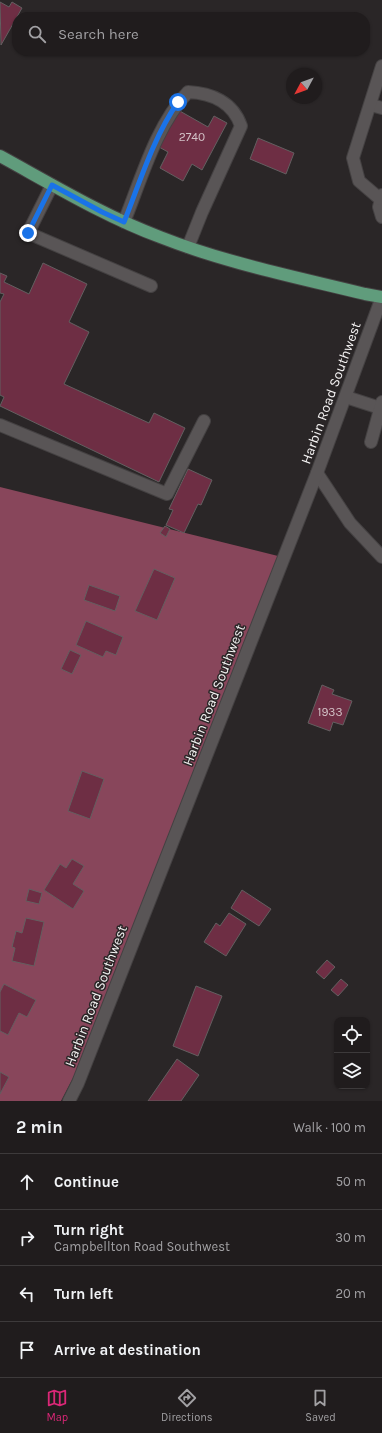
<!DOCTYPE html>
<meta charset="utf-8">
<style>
:root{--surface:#201c1d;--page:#282526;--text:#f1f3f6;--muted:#a2a1a4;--line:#3d3a3b;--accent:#db2777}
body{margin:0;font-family:Karla,sans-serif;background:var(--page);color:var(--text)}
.controls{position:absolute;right:12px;bottom:12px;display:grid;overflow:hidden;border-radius:8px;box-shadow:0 1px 3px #0004}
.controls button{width:36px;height:36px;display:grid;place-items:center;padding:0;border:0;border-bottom:1px solid var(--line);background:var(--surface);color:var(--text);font:20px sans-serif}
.compass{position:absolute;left:286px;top:68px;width:36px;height:36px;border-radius:50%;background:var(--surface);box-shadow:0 1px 3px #0004;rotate:229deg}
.stop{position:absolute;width:12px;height:12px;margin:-9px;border:3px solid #1a73e8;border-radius:50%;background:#fff}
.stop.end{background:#1a73e8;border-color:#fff;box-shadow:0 1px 4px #0008}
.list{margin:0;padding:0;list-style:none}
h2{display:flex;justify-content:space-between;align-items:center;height:52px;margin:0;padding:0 16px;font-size:17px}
h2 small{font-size:13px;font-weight:400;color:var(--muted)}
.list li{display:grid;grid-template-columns:26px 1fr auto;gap:12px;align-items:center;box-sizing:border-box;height:56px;padding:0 16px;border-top:1px solid var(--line)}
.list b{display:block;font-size:15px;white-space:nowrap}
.list p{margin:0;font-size:13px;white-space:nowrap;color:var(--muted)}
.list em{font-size:13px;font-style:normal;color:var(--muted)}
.icon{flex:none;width:22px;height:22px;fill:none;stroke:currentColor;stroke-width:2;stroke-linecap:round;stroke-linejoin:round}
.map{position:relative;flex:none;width:382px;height:1101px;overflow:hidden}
.search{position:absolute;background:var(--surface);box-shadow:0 1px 3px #0004;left:12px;right:12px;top:12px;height:44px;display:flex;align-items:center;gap:10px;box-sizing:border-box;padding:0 14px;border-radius:16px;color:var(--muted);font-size:15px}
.sheet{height:276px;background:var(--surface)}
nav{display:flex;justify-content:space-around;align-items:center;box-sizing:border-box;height:56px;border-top:1px solid var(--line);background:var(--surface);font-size:11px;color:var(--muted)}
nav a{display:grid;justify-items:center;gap:2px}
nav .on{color:var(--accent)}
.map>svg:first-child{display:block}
.forest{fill:#88465b}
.building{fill:#6e2e44;stroke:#635f60}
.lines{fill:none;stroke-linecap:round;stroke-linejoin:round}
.minor-casing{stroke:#444142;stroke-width:14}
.major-casing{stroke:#444142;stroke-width:14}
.minor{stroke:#595556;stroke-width:12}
.major{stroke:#609c7c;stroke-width:12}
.route{stroke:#1a73e8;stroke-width:5}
.labels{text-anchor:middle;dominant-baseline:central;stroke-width:3;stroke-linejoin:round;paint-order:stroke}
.number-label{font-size:12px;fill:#d3c2c7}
.street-label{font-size:14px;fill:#f5f3f3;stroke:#2a2627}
</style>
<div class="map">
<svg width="382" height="1101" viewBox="0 0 382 1101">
<rect width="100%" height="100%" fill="#2a2627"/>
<polygon class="forest" points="0,487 286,558 82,1061 61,1101 0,1101"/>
<g class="building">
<polygon points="0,2 9,7 12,2 22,8 1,45"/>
<polygon points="178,110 208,127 214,116 227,123 202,170 192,164 183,181 160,168 168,152 159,147"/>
<polygon points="258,138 294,153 286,174 250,159"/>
<polygon points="43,263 87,284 69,322 89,332 64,384 149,423 154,413 185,428 159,482 0,406 4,397 0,395 0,302 4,294 0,293 0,273 7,276 4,282 29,294"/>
<polygon points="188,469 212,480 201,505 198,504 184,533 166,525 173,510 169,509"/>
<polygon points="165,526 170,529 166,537 160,533"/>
<polygon points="154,569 175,578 157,620 135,611"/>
<polygon points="89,585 120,596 115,611 84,600"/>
<polygon points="86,621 123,637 116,655 106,651 103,657 76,645"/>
<polygon points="70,650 81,655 72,674 61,669"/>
<polygon points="322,685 334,690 332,694 352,701 343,725 333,722 330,731 308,723"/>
<polygon points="82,771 104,779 90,819 68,811"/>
<polygon points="72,859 84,866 73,884 84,891 73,909 44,890 60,864 66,868"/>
<polygon points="29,889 42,893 39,904 26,901"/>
<polygon points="242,890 271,909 259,926 231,908"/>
<polygon points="229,913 246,924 226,956 204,942 216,923 220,926"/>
<polygon points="26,918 44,922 34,966 12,961 15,948 12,947 16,931 22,933"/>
<polygon points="327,960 335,967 324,979 316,972"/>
<polygon points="341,979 348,985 338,996 331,990"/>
<polygon points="4,984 36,1000 27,1017 19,1013 8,1035 0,1031 0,992"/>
<polygon points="196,986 222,996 198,1056 173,1046"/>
<polygon points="177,1059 199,1075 181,1101 148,1101"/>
<polygon points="0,1072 9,1077 0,1094"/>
</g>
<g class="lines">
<defs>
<g id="minor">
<polyline points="371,105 382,108"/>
<polyline points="52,185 28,233 151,286"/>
<polyline points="382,195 379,207 382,217"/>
<polyline points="380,199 359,181 353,158 382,66"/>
<path d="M124,222C141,180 156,125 188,92C211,93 233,102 241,126L202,212L188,247"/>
<polyline points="346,397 380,408"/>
<polyline points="0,425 167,494 204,421"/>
<polyline points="371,442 382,402"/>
<polyline points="317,473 350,523 382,557"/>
<polyline points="69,1101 78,1083 317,473 382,297"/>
</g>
<path id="major" d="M0,156C53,185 104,216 160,237C226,263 296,277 365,294L382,297"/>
</defs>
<use href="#minor" class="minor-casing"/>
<use href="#major" class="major-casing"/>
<use href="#minor" class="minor"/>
<use href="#major" class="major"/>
</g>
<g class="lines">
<path class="route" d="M28,233L52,185L102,212L124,222C140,182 153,138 178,102"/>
</g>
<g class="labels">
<g class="number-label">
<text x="192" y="137">2740</text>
<text x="330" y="712">1933</text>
</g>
<g class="street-label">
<text transform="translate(331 393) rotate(-70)">Harbin Road Southwest</text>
<text transform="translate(214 695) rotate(-69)">Harbin Road Southwest</text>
<text transform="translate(96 996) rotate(-69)">Harbin Road Southwest</text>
</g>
</g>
</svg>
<div class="controls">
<button><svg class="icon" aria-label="locate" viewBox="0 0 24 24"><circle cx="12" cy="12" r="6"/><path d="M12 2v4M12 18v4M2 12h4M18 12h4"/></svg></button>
<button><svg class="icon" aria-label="layers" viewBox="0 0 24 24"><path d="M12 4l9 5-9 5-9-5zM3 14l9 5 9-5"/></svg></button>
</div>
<svg class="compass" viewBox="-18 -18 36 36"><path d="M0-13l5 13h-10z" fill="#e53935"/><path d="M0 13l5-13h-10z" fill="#a2a1a4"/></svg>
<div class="stop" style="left:178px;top:102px"></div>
<div class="stop end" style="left:28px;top:233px"></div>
<div class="search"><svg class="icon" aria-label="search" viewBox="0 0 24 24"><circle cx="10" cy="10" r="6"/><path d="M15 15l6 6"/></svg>Search here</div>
</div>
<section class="sheet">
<h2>2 min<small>Walk · 100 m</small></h2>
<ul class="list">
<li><svg class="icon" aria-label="ahead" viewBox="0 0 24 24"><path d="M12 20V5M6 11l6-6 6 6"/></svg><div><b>Continue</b></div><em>50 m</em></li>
<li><svg class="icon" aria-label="right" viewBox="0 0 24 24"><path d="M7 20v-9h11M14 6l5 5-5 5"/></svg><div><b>Turn right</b><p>Campbellton Road Southwest</p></div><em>30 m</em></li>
<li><svg class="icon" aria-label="left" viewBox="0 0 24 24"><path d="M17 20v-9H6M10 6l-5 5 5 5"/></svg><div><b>Turn left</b></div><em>20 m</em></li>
<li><svg class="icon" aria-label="arrive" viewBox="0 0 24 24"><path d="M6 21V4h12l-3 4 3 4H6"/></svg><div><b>Arrive at destination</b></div></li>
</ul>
</section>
<nav>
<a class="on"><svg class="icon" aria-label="map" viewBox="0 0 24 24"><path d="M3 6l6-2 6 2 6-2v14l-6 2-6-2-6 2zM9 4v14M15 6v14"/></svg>Map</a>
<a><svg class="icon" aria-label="directions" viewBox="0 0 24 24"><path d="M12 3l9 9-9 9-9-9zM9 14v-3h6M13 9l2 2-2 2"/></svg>Directions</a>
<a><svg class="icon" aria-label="saved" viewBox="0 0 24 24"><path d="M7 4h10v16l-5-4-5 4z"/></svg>Saved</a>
</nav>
